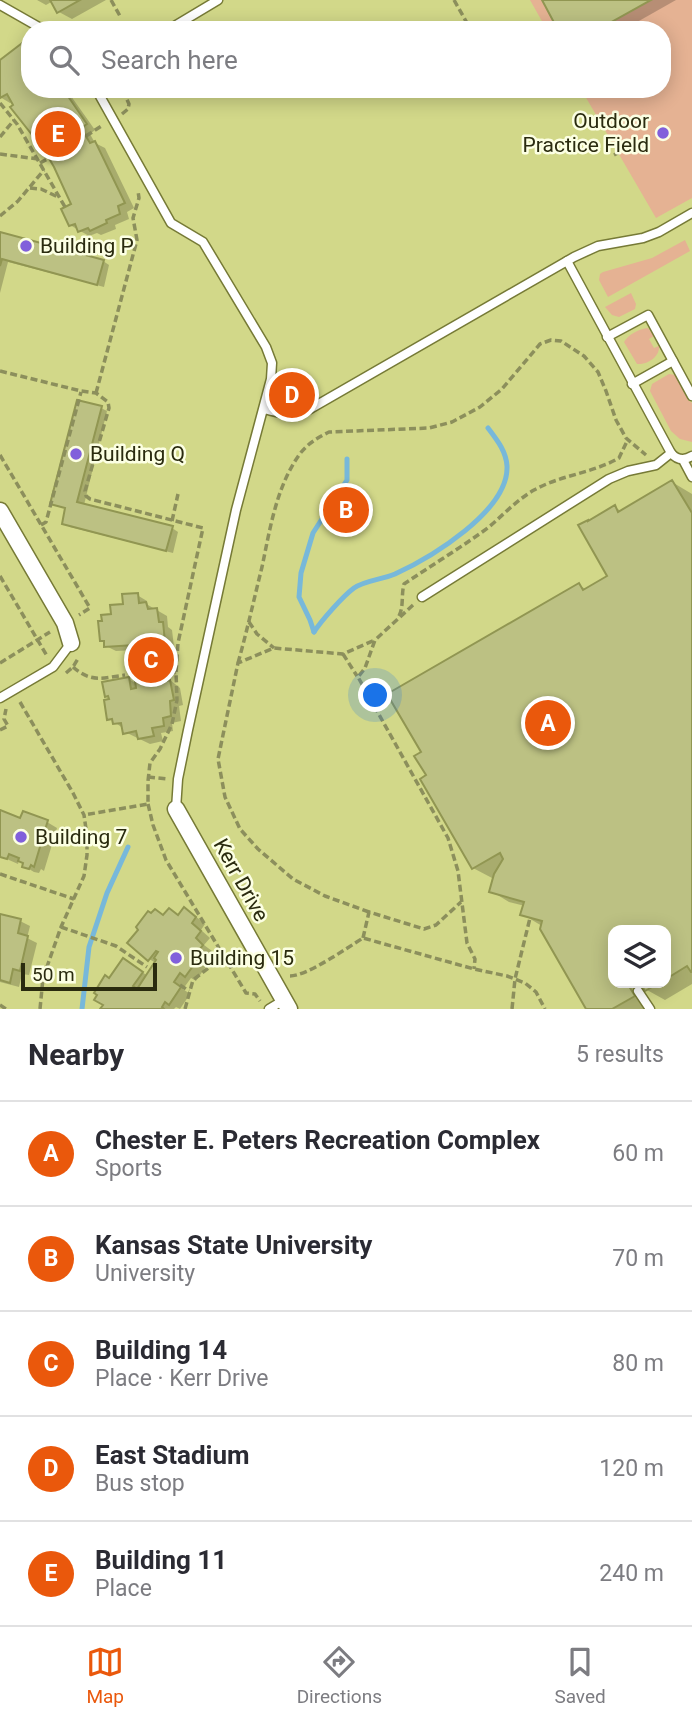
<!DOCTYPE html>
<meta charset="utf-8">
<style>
:root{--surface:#fff;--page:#f7f7f7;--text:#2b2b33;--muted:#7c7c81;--line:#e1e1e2;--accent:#ea580c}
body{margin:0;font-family:Roboto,sans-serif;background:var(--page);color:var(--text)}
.controls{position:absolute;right:21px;bottom:21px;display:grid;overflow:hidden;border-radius:14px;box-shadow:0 4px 18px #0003}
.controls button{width:63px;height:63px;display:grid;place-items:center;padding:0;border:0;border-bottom:2px solid var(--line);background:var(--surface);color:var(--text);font:35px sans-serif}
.scale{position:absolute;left:21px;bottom:18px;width:136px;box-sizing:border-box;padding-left:7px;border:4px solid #2a2b0f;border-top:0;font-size:19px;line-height:24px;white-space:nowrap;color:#2a2b0f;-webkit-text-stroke:5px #fcffe3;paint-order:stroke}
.you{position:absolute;left:376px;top:696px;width:24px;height:24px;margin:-18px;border:5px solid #fff;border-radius:50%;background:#1a73e8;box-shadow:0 0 0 10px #1a73e833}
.badge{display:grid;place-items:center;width:46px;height:46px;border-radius:50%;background:var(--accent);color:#fff;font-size:23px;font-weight:700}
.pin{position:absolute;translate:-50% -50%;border:4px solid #fff;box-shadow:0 2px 7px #0006}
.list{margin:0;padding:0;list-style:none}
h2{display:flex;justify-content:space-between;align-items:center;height:91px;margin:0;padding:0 28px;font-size:30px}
h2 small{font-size:23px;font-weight:400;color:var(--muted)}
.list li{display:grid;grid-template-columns:46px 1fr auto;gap:21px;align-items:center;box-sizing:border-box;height:105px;padding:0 28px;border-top:2px solid var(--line)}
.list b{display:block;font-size:26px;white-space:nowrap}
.list p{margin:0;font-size:23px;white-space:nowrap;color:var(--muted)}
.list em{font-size:23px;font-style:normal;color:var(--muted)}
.icon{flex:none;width:38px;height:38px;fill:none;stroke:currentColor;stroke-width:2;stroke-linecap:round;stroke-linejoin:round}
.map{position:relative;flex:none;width:692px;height:1009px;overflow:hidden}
.search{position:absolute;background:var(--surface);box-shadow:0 4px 18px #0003;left:21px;right:21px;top:21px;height:77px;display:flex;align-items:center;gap:18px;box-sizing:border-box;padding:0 24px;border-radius:28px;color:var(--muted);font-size:26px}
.sheet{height:616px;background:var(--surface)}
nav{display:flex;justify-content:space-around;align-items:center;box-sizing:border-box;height:98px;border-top:2px solid var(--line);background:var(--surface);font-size:19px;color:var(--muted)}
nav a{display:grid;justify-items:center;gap:4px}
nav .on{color:var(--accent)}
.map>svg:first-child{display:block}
.built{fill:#d2d889;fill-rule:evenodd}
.green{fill:#e5b293}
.shadow{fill:#0003;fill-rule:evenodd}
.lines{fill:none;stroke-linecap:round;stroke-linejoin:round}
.stream{stroke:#77b8da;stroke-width:5}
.building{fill:#bcc183;stroke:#919652;stroke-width:2}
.lane-casing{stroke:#767a36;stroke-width:11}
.street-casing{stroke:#767a36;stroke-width:19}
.path{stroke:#8c8f5c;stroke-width:3.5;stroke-dasharray:7 3.5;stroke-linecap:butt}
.lane{stroke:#fff;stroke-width:8}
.street{stroke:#fff;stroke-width:16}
.poi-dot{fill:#8160db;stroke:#fcffe3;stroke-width:2.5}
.labels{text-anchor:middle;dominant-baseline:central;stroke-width:5;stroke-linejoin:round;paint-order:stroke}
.poi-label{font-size:21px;fill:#2a2b0f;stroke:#fcffe3;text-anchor:start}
.street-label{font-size:21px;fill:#2a2b0f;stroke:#fcffe3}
</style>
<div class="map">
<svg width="692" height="1009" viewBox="0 0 692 1009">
<rect width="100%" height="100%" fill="#dce19b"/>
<path class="built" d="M0,0H692V1009H0ZM30,30H662V89H30ZM613,930H666V983H613Z"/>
<g class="green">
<polygon points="530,0 692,0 692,198 656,218 581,89 662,89 662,30 547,30"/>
<polygon points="685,240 690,251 608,297 599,280 600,274 603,272 652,258"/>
<polygon points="631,293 636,304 635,309 619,317 612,315 605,307"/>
<path d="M648,328L654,336L649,339L654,348L659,346C660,357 647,365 637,364L624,342C629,334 639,329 648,328Z"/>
<polygon points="669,374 675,375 688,400 692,403 692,442 680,439 671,431 650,391 652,384"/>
</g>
<g class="shadow">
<polygon points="37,0 106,0 72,19 59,12 53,1 46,5"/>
<polygon points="544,0 676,0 623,30 560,30"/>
<polygon points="0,63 30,89 66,89 95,130 90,134 95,143 105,148 134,208 127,212 129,219 115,225 116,229 101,235 97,233 89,236 70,225 74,205 56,166 13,101 10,103 0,97"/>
<polygon points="0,236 103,261 109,265 104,287 8,262 0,293"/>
<polygon points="101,408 107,411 84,505 172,528 178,532 173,553 70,527 64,523 67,509 52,503"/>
<path d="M672,482L692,494V984L665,1000L647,990L644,992L652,1007L648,1009H589L542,926L522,914L525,906L509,902L491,891L495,877L492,878L473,868L428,776L579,585L587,590L609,577L615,507L622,512ZM613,930H666V983H613Z"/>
<polygon points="137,595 147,601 148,605 167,616 168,627 172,630 174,647 169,647 170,654 175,657 176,674 170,675 170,680 180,688 183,705 179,706 181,721 172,723 173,731 161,733 163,741 150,744 125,732 124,729 109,718 114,700 106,696 129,679 135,683 139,682 136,650 116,651 106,646 106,643 101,640 113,616"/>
<polygon points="0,812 21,820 47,822 57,828 44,871 41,869 39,873 34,872 24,866 25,863 19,860 18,864 0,856"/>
<polygon points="194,915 205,924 201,930 210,938 204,945 212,951 203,962 207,965 196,981 191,978 183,989 190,994 180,1009 176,1007 174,1009 103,1009 110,979 133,966 148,976 156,963 149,959 165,916"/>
<polygon points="0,916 20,921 30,926 27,938 37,943 29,975 22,974 19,987 0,982"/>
</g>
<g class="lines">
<g class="stream">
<path d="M314,632C321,621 343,596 354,588C366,580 381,580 395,574C430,558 509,511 507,466C506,451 497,440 488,428"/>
<polyline points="314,632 310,620 299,597 301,573 313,533 347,480 347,459"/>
<polyline points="82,1009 89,947 107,893 128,847"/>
</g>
</g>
<g class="building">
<polygon points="50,0 80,0 57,13"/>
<polygon points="542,0 651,0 597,30 558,30"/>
<polygon points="30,37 30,89 63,89 87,124 81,128 90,143 95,141 125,203 118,206 120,214 106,220 107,223 90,231 88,228 78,232 75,224 69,226 61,209 71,204 54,167 44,150 10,107 13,105 7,94 0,98 0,60"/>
<polygon points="0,232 104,260 97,285 2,259 0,266"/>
<polygon points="77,400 102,406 77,502 173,526 166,551 62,524 65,508 50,504"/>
<polygon points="672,480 692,513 692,972 691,972 687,966 666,979 666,930 613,930 613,983 627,983 635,996 612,1009 586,1009 540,929 542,921 520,915 524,902 489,892 494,874 503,859 500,853 472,869 420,779 426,775 414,756 421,752 387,694 579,583 583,590 607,576 578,525 588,520 588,521 615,505 618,512"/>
<polygon points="138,593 139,603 146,602 148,609 157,608 159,622 163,622 165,642 160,642 161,650 165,650 167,669 161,670 161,676 165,675 166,681 170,680 174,700 170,701 171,716 163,718 164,726 152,728 154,736 138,739 136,731 123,734 121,723 113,724 112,719 107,720 104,700 109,699 108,696 105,697 102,682 129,677 131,689 136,688 135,681 137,681 137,674 134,645 104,647 104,641 100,641 98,621 102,621 101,615 111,614 110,605 123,604 122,594"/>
<polygon points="0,810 20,818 23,811 48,820 34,867 31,865 29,869 22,867 23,863 18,861 19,858 9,854 7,859 0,857"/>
<polygon points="184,907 196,917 192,923 201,931 196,938 203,945 195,955 198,959 185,977 180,973 174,982 181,987 169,1005 165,1002 162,1007 164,1009 100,1009 103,1005 94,1000 97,995 94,993 105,975 109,978 123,958 143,972 133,986 137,989 156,960 154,958 158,952 156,951 148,961 127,943 138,930 136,927 148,911 151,913 155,909 163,915 169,908 178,915"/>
<polygon points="0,914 21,919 18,933 28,936 20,971 13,969 10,983 0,980"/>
<polygon points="640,983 659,983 645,991"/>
</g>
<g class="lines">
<defs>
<g id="lane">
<polyline points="0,5 44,30"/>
<polyline points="168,30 218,0"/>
<polyline points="96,89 171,223 203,242 266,347 272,363 271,379 236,510 188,730 178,779 176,809"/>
<path d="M567,261L671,453C677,460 684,461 692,456"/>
<polyline points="607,337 648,315 692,396"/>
<polyline points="632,384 673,361"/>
<path d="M264,409C282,414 291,416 310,409L574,257L598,246L643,238L659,232L692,213"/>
<polyline points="683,460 692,477"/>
<polyline points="422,597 609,479 628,471 656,465 671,453"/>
<polyline points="0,698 53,667 71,643"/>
<polyline points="638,991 650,1009"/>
<polyline points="269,1009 284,1000"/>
</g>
<g id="street">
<polyline points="0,511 65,623 71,643"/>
<polyline points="176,809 289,1009"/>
</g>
</defs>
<use href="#lane" class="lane-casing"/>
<use href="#street" class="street-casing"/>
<g class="path">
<polyline points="111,0 120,16"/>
<polyline points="454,0 471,30"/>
<polyline points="0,103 17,124 65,207"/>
<polyline points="122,114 128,109 129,104 122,89"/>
<polyline points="86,136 103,125"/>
<polyline points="0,137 14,120"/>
<polyline points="0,154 38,159"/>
<polyline points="614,155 627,148"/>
<polyline points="40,163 49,158"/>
<polyline points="30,188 41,189 58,197"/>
<polyline points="0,216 18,201 44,170"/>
<polyline points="0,371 81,391 96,393 108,402 109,408 85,491 86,496 90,499 203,528 178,643 176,672 177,700 172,724 160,749 150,763 148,781 148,804 84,815"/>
<polyline points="96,393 137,240 133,218 139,198 138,191"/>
<polyline points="0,455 90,608 79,615"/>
<polyline points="172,521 178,494"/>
<polyline points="41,525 46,522 81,392"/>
<polyline points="0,576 47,656"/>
<polyline points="413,605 375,640 365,668 358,677 448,838 458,871 467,943 475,959 474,969"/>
<path d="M399,616C404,606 401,595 404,584C432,565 462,547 489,527C504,514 517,500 534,490C561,475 593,473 619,458L628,439"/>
<polyline points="249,622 257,634 274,648"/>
<polyline points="343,654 357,676"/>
<polyline points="0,663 50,632"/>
<path d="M238,663C247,631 254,599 262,567C270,529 276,488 299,455C307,444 317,438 329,432L429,428L452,422L480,407L502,389L540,344L551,340L561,341L584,356L598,372L606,391L616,420L626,438L646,455"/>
<path d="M73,667C91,683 103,678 125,675"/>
<polyline points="66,673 73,667 79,657"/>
<polyline points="20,702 73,793 84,815 87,836 87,855 84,876 61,927 43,978 40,1009"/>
<polyline points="0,730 8,726 4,719 6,709"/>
<polyline points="148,777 167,779"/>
<polyline points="148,804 153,825 166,860 246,993 255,994 260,1001"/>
<polyline points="0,874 74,899"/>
<polyline points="369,912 325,896 293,879 258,849 240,829 225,797 218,759 238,663 274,648 343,654 375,640"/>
<polyline points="61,927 116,946 147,967"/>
<polyline points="363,938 369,912 424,929 436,925 461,902"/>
<path d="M290,976C307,976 347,948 363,938L474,969L507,976L525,983L536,992L545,1009"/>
<polyline points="180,985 189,991"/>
<polyline points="0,1005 6,1009"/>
<polyline points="185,1009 193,980 224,956"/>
<polyline points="512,1009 515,979 530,918"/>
</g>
<use href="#lane" class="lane"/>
<use href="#street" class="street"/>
</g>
<g class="poi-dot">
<circle cx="663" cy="133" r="7"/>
<circle cx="26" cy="246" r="7"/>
<circle cx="76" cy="454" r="7"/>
<circle cx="21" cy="837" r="7"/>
<circle cx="176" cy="958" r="7"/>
</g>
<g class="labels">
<g class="poi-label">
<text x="649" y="121" text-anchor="end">Outdoor<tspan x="649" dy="24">Practice Field</tspan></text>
<text x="40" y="246">Building P</text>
<text x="90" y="454">Building Q</text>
<text x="35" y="837">Building 7</text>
<text x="190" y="958">Building 15</text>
</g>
<g class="street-label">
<text transform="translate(241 880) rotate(61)">Kerr Drive</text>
</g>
</g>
</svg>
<div class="controls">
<button><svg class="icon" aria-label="layers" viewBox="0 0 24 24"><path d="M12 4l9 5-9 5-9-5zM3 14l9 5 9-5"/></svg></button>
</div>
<div class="scale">50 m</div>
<div class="you"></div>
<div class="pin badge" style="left:548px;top:723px">A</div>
<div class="pin badge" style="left:346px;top:510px">B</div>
<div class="pin badge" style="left:151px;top:660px">C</div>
<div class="pin badge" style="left:292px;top:395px">D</div>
<div class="pin badge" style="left:58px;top:134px">E</div>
<div class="search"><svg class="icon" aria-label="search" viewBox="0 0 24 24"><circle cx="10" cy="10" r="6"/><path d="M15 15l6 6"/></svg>Search here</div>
</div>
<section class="sheet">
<h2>Nearby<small>5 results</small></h2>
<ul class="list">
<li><span class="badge">A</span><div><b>Chester E. Peters Recreation Complex</b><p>Sports</p></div><em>60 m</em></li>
<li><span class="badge">B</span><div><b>Kansas State University</b><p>University</p></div><em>70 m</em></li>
<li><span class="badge">C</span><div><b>Building 14</b><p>Place · Kerr Drive</p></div><em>80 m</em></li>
<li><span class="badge">D</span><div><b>East Stadium</b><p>Bus stop</p></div><em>120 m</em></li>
<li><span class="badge">E</span><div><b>Building 11</b><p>Place</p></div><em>240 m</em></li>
</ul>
</section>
<nav>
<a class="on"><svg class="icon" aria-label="map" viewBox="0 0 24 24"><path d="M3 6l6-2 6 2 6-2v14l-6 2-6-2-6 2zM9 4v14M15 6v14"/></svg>Map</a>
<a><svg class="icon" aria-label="directions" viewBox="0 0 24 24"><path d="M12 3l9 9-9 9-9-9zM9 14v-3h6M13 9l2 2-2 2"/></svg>Directions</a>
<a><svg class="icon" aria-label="saved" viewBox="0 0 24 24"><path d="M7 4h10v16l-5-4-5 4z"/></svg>Saved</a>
</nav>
